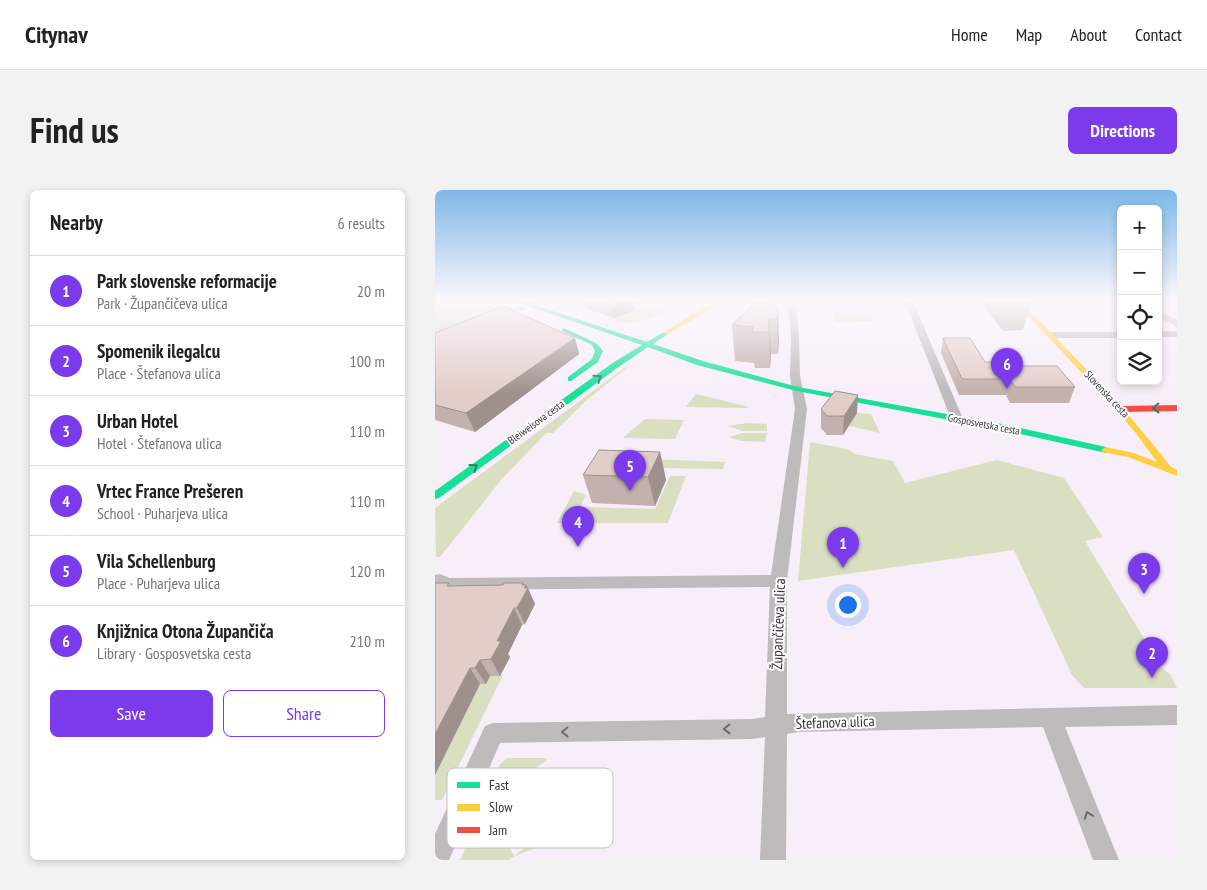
<!DOCTYPE html>
<meta charset="utf-8">
<style>
:root{--surface:#fff;--page:#f2f2f2;--text:#222;--muted:#767676;--line:#e0e0e0;--accent:#7c3aed}
body{margin:0;font-family:"PT Sans Narrow",sans-serif;background:var(--page);color:var(--text)}
.controls{position:absolute;right:15px;top:15px;display:grid;overflow:hidden;border-radius:8px;box-shadow:0 2px 8px #0003}
.controls button{width:45px;height:45px;display:grid;place-items:center;padding:0;border:0;border-bottom:1px solid var(--line);background:var(--surface);color:var(--text);font:25px sans-serif}
.you{position:absolute;left:412px;top:414px;width:18px;height:18px;margin:-12px;border:4px solid #fff;border-radius:50%;background:#1a73e8;box-shadow:0 0 0 8px #1a73e833}
.badge{display:grid;place-items:center;width:32px;height:32px;border-radius:50%;background:var(--accent);color:#fff;font-size:16px;font-weight:700}
.pin{position:absolute;translate:-50% -41px;filter:drop-shadow(0 1px 2px #0008)}
.pin::after{content:'';position:absolute;top:26px;width:18px;height:15px;background:inherit;clip-path:polygon(0 0,100% 0,50% 100%)}
.list{margin:0;padding:0;list-style:none}
h2{display:flex;justify-content:space-between;align-items:center;height:65px;margin:0;padding:0 20px;font-size:21px}
h2 small{font-size:16px;font-weight:400;color:var(--muted)}
.list li{display:grid;grid-template-columns:32px 1fr auto;gap:15px;align-items:center;box-sizing:border-box;height:70px;padding:0 20px;border-top:1px solid var(--line)}
.list b{display:block;font-size:19px;white-space:nowrap}
.list p{margin:0;font-size:16px;white-space:nowrap;color:var(--muted)}
.list em{font-size:16px;font-style:normal;color:var(--muted)}
.actions{display:flex;gap:10px;padding:15px 20px}
.actions a{flex:1;padding:11px 0;border:1px solid var(--accent);border-radius:8px;text-align:center;font-size:18px;color:var(--accent)}
.actions .main{background:var(--accent);color:#fff}
.icon{flex:none;width:28px;height:28px;fill:none;stroke:currentColor;stroke-width:2;stroke-linecap:round;stroke-linejoin:round}
.map{position:relative;flex:none;width:742px;height:670px;overflow:hidden;border-radius:8px}
header{display:flex;align-items:center;gap:30px;box-sizing:border-box;height:70px;padding:0 25px;background:var(--surface);border-bottom:1px solid var(--line)}
header strong{font-size:24px}
nav{display:flex;gap:28px;margin-inline-start:auto;font-size:18px}
.intro{display:flex;align-items:center;justify-content:space-between;box-sizing:border-box;height:120px;padding:0 30px}
h1{margin:0;font-size:35px}
.button{padding:12px 22px;border-radius:8px;background:var(--accent);color:#fff;font-size:18px;font-weight:700}
main{display:flex;gap:30px;padding:0 30px}
aside{flex:1;background:var(--surface);border-radius:8px;box-shadow:0 2px 8px #0003}
.map>svg:first-child{display:block}
.green{fill:#dadfc2}
.lines{fill:none;stroke-linecap:round;stroke-linejoin:round}
.street{fill:#bfbabb;fill-rule:evenodd}
.fast{fill:#16e098;fill-rule:evenodd}
.slow{fill:#ffcf43;fill-rule:evenodd}
.jam{fill:#f24e42;fill-rule:evenodd}
.rail-casing{stroke:#b7b1b6;stroke-width:3}
.rail{stroke:#fff;stroke-width:2;stroke-dasharray:6;stroke-linecap:butt}
.wall{fill:#c2b1ac}
.shaded-wall{fill:#9e908c}
.building{fill:#e2cec8;stroke:#9e908c}
.oneway{stroke:#2a8065}
.oneway2{stroke:#6f686e}
.labels{text-anchor:middle;dominant-baseline:central;stroke-width:4;stroke-linejoin:round;paint-order:stroke}
.far-street-label{font-size:11px;fill:#3a323b;stroke:#fff}
.near-street-label{font-size:15px;fill:#3a323b;stroke:#fff}
.key{fill:#fff;stroke:#c4c2c4;stroke-width:1}
.key-label{font-size:14px;fill:#3a323b}
</style>
<header>
<strong>Citynav</strong>
<nav><a>Home</a><a>Map</a><a>About</a><a>Contact</a></nav>
</header>
<div class="intro"><h1>Find us</h1><a class="button">Directions</a></div>
<main>
<aside>
<h2>Nearby<small>6 results</small></h2>
<ul class="list">
<li><span class="badge">1</span><div><b>Park slovenske reformacije</b><p>Park · Župančičeva ulica</p></div><em>20 m</em></li>
<li><span class="badge">2</span><div><b>Spomenik ilegalcu</b><p>Place · Štefanova ulica</p></div><em>100 m</em></li>
<li><span class="badge">3</span><div><b>Urban Hotel</b><p>Hotel · Štefanova ulica</p></div><em>110 m</em></li>
<li><span class="badge">4</span><div><b>Vrtec France Prešeren</b><p>School · Puharjeva ulica</p></div><em>110 m</em></li>
<li><span class="badge">5</span><div><b>Vila Schellenburg</b><p>Place · Puharjeva ulica</p></div><em>120 m</em></li>
<li><span class="badge">6</span><div><b>Knjižnica Otona Župančiča</b><p>Library · Gosposvetska cesta</p></div><em>210 m</em></li>
</ul>
<div class="actions"><a class="main">Save</a><a>Share</a></div>
</aside>
<div class="map">
<svg width="742" height="670" viewBox="0 0 742 670">
<rect width="100%" height="100%" fill="#f8eef9"/>
<g class="green">
<polygon points="0,109 35,109 67,122 0,147"/>
<path d="M241,109H257C231,121 207,138 178,131L182,129L178,127L206,117L190,113L194,111L223,117Z"/>
<polygon points="398,121 416,125 436,125 438,131 400,132"/>
<polygon points="192,176 193,177 153,209 118,243 111,243 66,290 5,367 1,367 0,318"/>
<polygon points="261,204 311,216 313,217 313,218 251,217"/>
<polygon points="422,223 436,224 445,243 414,236"/>
<polygon points="210,229 249,230 240,249 188,248"/>
<polygon points="312,233 332,234 332,241 308,241 293,236"/>
<polygon points="308,243 332,243 330,252 307,251 293,247"/>
<polygon points="375,252 412,259 420,264 458,271 470,293 562,270 629,288 668,347 650,351 713,455 723,475 735,484 742,498 649,498 637,485 579,360 363,391"/>
<polygon points="188,268 290,272 288,279 227,278"/>
<polygon points="235,286 251,286 233,333 122,333 139,301 151,305 145,317 220,319"/>
<polygon points="68,485 7,610 0,610 0,585 45,494 51,494 55,486"/>
<path d="M72,568H110L112,570L50,615L56,627L46,636L54,651L65,642L79,666L143,616L160,615L151,651C131,652 88,658 74,670H25L50,615L65,574Z"/>
</g>
<g class="lines">
<g class="street">
<polygon points="352,109 360,109 364,146 365,186 372,219 352,391 352,524 742,515 742,535 630,537 684,670 658,670 608,537 363,542 352,544 351,670 325,670 330,547 317,549 65,553 14,670 0,670 0,644 50,536 58,533 317,529 330,527 335,397 13,400 0,395 0,385 5,384 15,388 336,385 360,219 355,186 356,146"/>
<polygon points="469,109 477,109 528,229 526,231 518,231 516,229"/>
<polygon points="723,120 742,130 742,137 723,126"/>
<rect x="723" y="141" width="19" height="6"/>
<polygon points="686,142 686,148 617,148 613,145 617,142"/>
</g>
<g class="fast">
<polygon points="72,109 81,109 212,152 229,142 233,142 233,144 218,154 268,171 363,197 567,234 671,257 676,260 671,263 567,240 362,201 262,175 213,157 185,176 4,308 0,309 0,301 179,172 207,155"/>
<polygon points="129,138 161,153 168,161 163,172 136,191 133,191 133,187 157,169 160,161 157,155 127,141 127,139"/>
</g>
<g class="slow">
<polygon points="285,109 293,109 233,144 228,143 257,124"/>
<path d="M577,109H583C637,164 689,216 736,277L742,280V286L693,267L668,262L666,260L671,257L699,263L722,272L700,242L669,206Z"/>
</g>
<polygon class="jam" points="742,215 742,221 687,222 683,219 687,216"/>
<defs>
<polyline id="rail" points="67,125 114,109"/>
</defs>
<use href="#rail" class="rail-casing"/>
<use href="#rail" class="rail"/>
</g>
<g class="wall">
<polygon points="148,109 198,109 200,120 178,128 150,118"/>
<polygon points="543,109 594,109 596,111 588,140 568,141"/>
<polygon points="343,116 344,150 343,164 336,164 335,178 320,178 319,173 300,171 297,135"/>
<polygon points="0,143 140,148 144,164 40,242 0,230"/>
<polygon points="508,148 550,172 569,176 640,197 634,213 575,213 571,205 524,205 506,163"/>
<polygon points="386,219 422,223 408,245 392,245 386,238"/>
<polygon points="225,262 231,290 220,316 157,313 148,285"/>
<polygon points="88,393 89,395 91,395 100,414 90,434 87,435 73,464 75,467 65,486 55,486 51,494 45,494 0,585 15,396 68,395"/>
</g>
<g class="shaded-wall">
<polygon points="196,109 198,109 200,120 178,128 176,116"/>
<polygon points="343,116 344,150 343,164 342,129"/>
<polygon points="334,129 336,164 335,178 334,142"/>
<polygon points="140,148 144,164 40,242 31,223"/>
<polygon points="423,205 422,223 408,245 409,226"/>
<polygon points="225,262 231,290 220,316 213,287"/>
<polygon points="88,393 90,396 91,395 93,398 100,414 90,434 82,418"/>
<polygon points="79,418 87,435 73,464 75,467 65,486 56,469 62,451"/>
<polygon points="45,470 55,486 51,494 40,478"/>
<polygon points="35,478 45,494 0,585 0,544"/>
</g>
<g class="building">
<polygon points="153,109 196,109 176,116"/>
<polygon points="573,109 594,109 596,111 575,111"/>
<polygon points="323,113 343,116 342,129 334,129 334,142 317,142 318,137 297,135 316,117"/>
<polygon points="68,116 140,148 31,223 0,215 0,143"/>
<polygon points="508,148 535,148 550,172 566,172 569,176 622,176 640,197 580,197 575,189 527,189"/>
<polygon points="400,201 423,205 409,226 392,226 386,219"/>
<polygon points="164,260 225,262 213,287 148,285"/>
<polygon points="0,393 14,393 12,396 68,395 69,393 88,393 87,395 91,395 89,398 93,398 82,418 79,418 62,451 66,451 56,469 45,470 40,478 35,478 0,544"/>
</g>
<defs><path id="oneway-chevron" d="M-2-3.5L2.5 0L-2 3.5" fill="none" stroke-width="1.6" stroke-linecap="round" stroke-linejoin="round" transform="scale(1.25)"/></defs>
<g class="oneway">
<use href="#oneway-chevron" transform="translate(163 188) rotate(-35)"/>
<use href="#oneway-chevron" transform="translate(721 218) rotate(179)"/>
<use href="#oneway-chevron" transform="translate(39 277) rotate(-36)"/>
</g>
<g class="oneway2">
<use href="#oneway-chevron" transform="translate(292 539) rotate(179)"/>
<use href="#oneway-chevron" transform="translate(130 542) rotate(179)"/>
<use href="#oneway-chevron" transform="translate(653 625) rotate(-111)"/>
</g>
<linearGradient id="sky" x2="0" y2="1"><stop stop-color="#7eb7e8"/><stop offset="0.54" stop-color="#fcf7fc"/><stop offset="1" stop-color="#fcf7fc" stop-opacity="0"/></linearGradient>
<rect width="742" height="203" fill="url(#sky)"/>
<g class="labels">
<g class="far-street-label">
<text transform="translate(672 204) rotate(47)">Slovenska cesta</text>
<text transform="translate(101 232) rotate(-36)">Bleiweisova cesta</text>
<text transform="translate(549 234) rotate(11)">Gosposvetska cesta</text>
</g>
<g class="near-street-label">
<text transform="translate(343 434) rotate(-88)">Župančičeva ulica</text>
<text transform="translate(400 532) rotate(-2)">Štefanova ulica</text>
</g>
</g>
<rect x="12" y="578" width="166" height="80" rx="8" class="key"/>
<rect x="22" y="592" width="23" height="6" fill="#16e098"/>
<rect x="22" y="614" width="23" height="7" fill="#ffcf43"/>
<rect x="22" y="637" width="23" height="6" fill="#f24e42"/>
<g class="key-label">
<text x="54" y="600">Fast</text>
<text x="54" y="622">Slow</text>
<text x="54" y="645">Jam</text>
</g>
</svg>
<div class="controls">
<button>+</button>
<button>−</button>
<button><svg class="icon" aria-label="locate" viewBox="0 0 24 24"><circle cx="12" cy="12" r="6"/><path d="M12 2v4M12 18v4M2 12h4M18 12h4"/></svg></button>
<button><svg class="icon" aria-label="layers" viewBox="0 0 24 24"><path d="M12 4l9 5-9 5-9-5zM3 14l9 5 9-5"/></svg></button>
</div>
<div class="you"></div>
<div class="pin badge" style="left:408px;top:378px">1</div>
<div class="pin badge" style="left:717px;top:488px">2</div>
<div class="pin badge" style="left:709px;top:404px">3</div>
<div class="pin badge" style="left:143px;top:357px">4</div>
<div class="pin badge" style="left:195px;top:301px">5</div>
<div class="pin badge" style="left:572px;top:199px">6</div>
</div>
</main>
